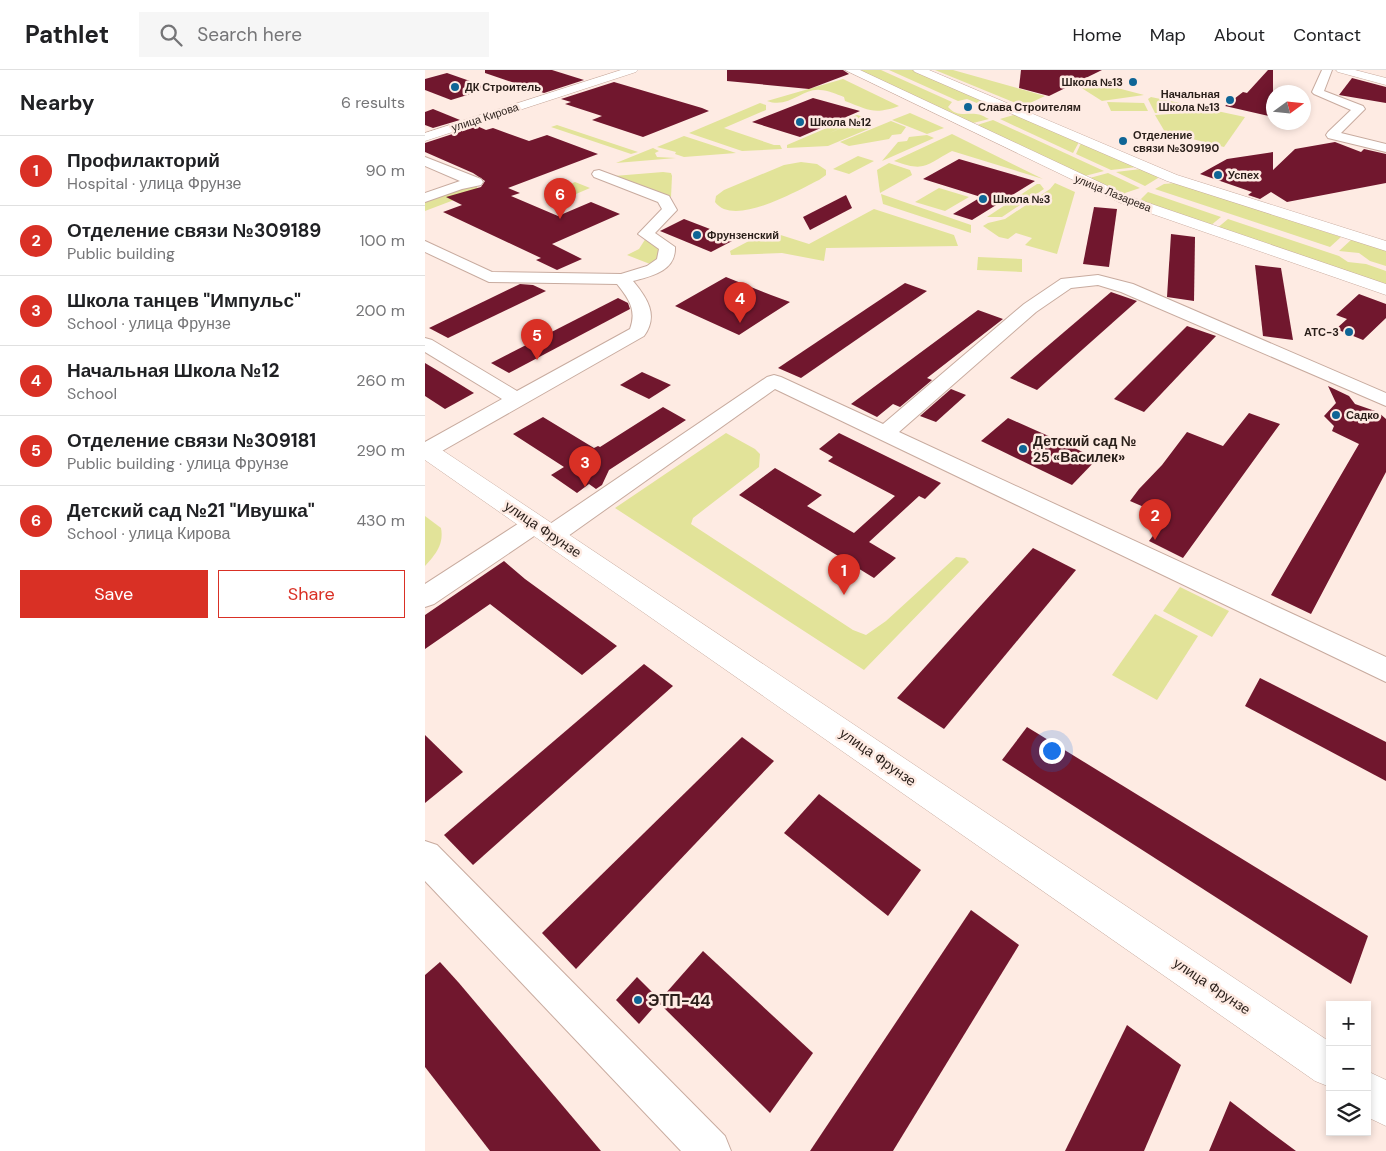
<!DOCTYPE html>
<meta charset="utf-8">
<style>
:root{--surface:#fff;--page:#f6f6f6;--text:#202124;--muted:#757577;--line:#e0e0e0;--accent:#d93025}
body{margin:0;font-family:"DM Sans",sans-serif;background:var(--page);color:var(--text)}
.controls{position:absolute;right:15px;bottom:15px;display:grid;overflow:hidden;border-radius:0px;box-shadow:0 2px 8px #0003}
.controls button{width:45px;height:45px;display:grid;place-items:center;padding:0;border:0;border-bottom:1px solid var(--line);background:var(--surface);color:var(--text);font:25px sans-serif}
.compass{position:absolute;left:841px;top:15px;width:45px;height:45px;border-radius:50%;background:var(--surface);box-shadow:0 2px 8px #0003;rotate:75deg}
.you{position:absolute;left:626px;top:680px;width:18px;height:18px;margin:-12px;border:4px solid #fff;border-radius:50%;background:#1a73e8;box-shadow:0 0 0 8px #1a73e833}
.badge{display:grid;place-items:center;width:32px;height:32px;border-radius:50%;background:var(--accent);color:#fff;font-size:16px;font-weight:700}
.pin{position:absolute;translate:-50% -41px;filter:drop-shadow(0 1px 2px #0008)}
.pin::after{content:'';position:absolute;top:26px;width:18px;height:15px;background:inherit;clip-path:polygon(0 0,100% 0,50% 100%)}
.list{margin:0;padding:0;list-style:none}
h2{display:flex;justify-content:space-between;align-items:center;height:65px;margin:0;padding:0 20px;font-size:21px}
h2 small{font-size:16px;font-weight:400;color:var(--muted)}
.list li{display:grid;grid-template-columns:32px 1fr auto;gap:15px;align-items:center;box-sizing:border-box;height:70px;padding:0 20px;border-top:1px solid var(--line)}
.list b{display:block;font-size:19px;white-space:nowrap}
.list p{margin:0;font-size:16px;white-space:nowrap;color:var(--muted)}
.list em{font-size:16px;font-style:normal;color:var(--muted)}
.actions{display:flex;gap:10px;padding:15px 20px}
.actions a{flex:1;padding:11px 0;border:1px solid var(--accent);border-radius:0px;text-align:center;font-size:18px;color:var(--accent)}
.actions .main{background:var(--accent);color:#fff}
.icon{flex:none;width:28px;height:28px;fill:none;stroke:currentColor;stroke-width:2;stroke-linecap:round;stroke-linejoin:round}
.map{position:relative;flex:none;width:961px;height:1081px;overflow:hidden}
header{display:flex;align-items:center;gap:30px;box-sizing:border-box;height:70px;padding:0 25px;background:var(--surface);border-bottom:1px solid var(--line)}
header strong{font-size:24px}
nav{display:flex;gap:28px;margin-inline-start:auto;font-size:18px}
.search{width:350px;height:45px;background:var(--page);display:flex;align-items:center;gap:12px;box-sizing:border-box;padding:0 18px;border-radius:0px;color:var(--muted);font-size:19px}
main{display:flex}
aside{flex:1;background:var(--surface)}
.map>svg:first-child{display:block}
.green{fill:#e2e399}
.building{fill:#71172e}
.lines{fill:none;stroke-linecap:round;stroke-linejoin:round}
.minor-casing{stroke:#c8ab9f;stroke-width:2}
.major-casing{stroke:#c8ab9f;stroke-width:1}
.minor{fill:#fff;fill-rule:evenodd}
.major{fill:#fff;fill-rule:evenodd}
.poi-dot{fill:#0f6596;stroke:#feebe3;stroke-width:2}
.labels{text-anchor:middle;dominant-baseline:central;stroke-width:5;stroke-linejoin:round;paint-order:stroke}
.far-poi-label{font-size:11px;font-weight:bold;fill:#291e19;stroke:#feebe3;text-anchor:start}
.far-street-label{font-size:11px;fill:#291e19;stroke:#feebe3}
.poi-label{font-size:14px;font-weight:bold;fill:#291e19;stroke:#feebe3;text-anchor:start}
.street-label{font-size:14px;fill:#291e19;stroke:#feebe3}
.near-poi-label{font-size:16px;font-weight:bold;fill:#291e19;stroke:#feebe3;text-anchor:start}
</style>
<header>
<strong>Pathlet</strong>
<div class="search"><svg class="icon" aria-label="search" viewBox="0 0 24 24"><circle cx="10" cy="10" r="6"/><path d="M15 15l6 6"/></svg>Search here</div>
<nav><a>Home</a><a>Map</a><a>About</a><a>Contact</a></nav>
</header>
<main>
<aside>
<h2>Nearby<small>6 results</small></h2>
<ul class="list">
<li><span class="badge">1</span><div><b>Профилакторий</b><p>Hospital · улица Фрунзе</p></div><em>90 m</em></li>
<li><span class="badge">2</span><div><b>Отделение связи №309189</b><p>Public building</p></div><em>100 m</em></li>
<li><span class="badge">3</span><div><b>Школа танцев &quot;Импульс&quot;</b><p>School · улица Фрунзе</p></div><em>200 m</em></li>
<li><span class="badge">4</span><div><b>Начальная Школа №12</b><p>School</p></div><em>260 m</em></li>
<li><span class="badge">5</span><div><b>Отделение связи №309181</b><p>Public building · улица Фрунзе</p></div><em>290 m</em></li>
<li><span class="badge">6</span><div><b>Детский сад №21 &quot;Ивушка&quot;</b><p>School · улица Кирова</p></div><em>430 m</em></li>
</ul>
<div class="actions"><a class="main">Save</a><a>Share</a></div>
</aside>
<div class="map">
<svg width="961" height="1081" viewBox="0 0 961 1081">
<rect width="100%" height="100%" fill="#feebe3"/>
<g class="green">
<path d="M431,0H456L527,32L523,37C532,47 540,43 551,44C555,44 560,47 564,49L544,54Z"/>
<polygon points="464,0 488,0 575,37 559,36 542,29 533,31"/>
<polygon points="510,0 528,0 620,26 605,33 593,34"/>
<polygon points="624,0 719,25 677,31 644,10"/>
<path d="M418,9L474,36C449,45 444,40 420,31L419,27C411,24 403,20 395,20C378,18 364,39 342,31Z"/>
<polygon points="726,27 788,40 730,43 723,29"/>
<polygon points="682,32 719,33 723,41 686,41"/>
<polygon points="335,33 341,35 341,40 299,58 349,75 355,75 357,79 317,81 264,63"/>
<polygon points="792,41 820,47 799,77 740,62 730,45"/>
<polygon points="485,43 519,58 502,64 467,50"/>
<polygon points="592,44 654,72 648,83 575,49"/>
<polygon points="432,45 439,47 405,63 432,51 448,57 403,76 362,78 362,75"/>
<polygon points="568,50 679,101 656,107 549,56"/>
<polygon points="466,51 481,57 476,64 467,65 464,69 424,76 415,72"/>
<polygon points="132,55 213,82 206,84 126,57"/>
<path d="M527,64L618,109L527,81C499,96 500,102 469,91Z"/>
<polygon points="502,65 509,68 457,91 473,72 482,71 484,67"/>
<polygon points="259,66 311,83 259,87 250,84 251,82 232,77"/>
<polygon points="656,73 712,97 686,100 651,84"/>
<polygon points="228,78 234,81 230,83 232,87 251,88 191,93"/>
<polygon points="433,86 449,91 424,104 408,99"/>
<path d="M376,92L392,94L401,100V105L394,110C373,120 309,158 290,132L291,126L299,120L359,95Z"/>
<polygon points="464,93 485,100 487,105 455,123 452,100"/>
<polygon points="716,99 732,106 733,108 720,116 691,102"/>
<polygon points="238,102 246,103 247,106 246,127 189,106"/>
<polygon points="683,103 715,118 697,124 661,109"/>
<polygon points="150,112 165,118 137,130 122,124"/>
<polygon points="630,113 650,122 632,184 600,175 607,168 591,163 583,169 574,167 558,156 563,153 580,149 625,119"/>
<polygon points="750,113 756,114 916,167 905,177 730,119 739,114"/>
<polygon points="612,114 615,114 619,119 577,147 562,147"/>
<polygon points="49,115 53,118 50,122 0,141 0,131 37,117"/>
<polygon points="514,118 544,127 520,141 490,132"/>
<polygon points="723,122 796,147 785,156 718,132 716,129"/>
<polygon points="456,124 546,155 546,163 458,134"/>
<polygon points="449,139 529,165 533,176 401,178 399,191 357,183 306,185 305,181 343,161 384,174"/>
<polygon points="803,149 914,186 923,192 941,194 961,201 961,217 791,159"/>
<polygon points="221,168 238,178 230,196 202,185 214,179"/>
<polygon points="927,169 961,180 961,196 945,191 934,183 914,181"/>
<polygon points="553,187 597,189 597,202 552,200"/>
<polygon points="301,363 330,379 335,384 334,397 268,448 266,454 428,560 441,565 461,551 531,487 540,488 544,492 439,600 190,438"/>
<path d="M0,446L16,458C19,474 11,484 0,496Z"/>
<polygon points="755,517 804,541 787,567 738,541"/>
<polygon points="730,544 773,566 732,630 687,605"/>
</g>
<g class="building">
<polygon points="60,0 127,0 159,10 119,23 60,3"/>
<polygon points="302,0 418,0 424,4 384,19 302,11"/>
<polygon points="596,0 677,0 624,26 594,18"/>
<polygon points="843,0 848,0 848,47 800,36 818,22 822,23"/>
<polygon points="22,3 65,18 26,30 0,20 0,9"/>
<polygon points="927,8 961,17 961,33 914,25"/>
<polygon points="189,12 277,38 284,41 218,67 167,50 177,46 140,34 146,32 136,29"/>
<polygon points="388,28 435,41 375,67 327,52"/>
<polygon points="8,39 35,50 8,58 0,55 0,42"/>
<polygon points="52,56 61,60 68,58 104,71 122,65 173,84 83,118 95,123 86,126 133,146 166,132 195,144 127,174 157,189 132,200 111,190 116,188 18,142 37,135 21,127 56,117 60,111 48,103 0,82 0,73"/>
<polygon points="910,72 936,82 939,79 961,84 961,113 862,132 846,122 835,129 823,125 827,122 775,104 802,89 848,82 848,100 870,79"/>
<polygon points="534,89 610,111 547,150 528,144 556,127 498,109"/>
<polygon points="421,125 427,138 385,160 378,147"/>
<polygon points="669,137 692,139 684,197 658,194"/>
<polygon points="259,149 311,169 286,182 235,161"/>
<polygon points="746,164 770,167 769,231 742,227"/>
<polygon points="830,195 856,198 868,270 838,266"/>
<polygon points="301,207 346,225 365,232 314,265 250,236"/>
<polygon points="480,213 502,221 376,308 353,298"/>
<polygon points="95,214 108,215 121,221 23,268 4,258"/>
<polygon points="686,222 712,231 612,320 585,308"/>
<polygon points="934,224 961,234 961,248 938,270 911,259 922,249 911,245"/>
<polygon points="193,228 203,233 205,239 84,303 66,293"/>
<polygon points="553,240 578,249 502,308 507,310 475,337 468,334 452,347 426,334"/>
<polygon points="762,256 791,266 719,342 689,329"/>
<polygon points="0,293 15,302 49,323 20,339 0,326"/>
<polygon points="217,302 246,315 224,329 195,315"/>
<polygon points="903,316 924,326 930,334 953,342 961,349 961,402 886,544 846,525 934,374 907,361 909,356 899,346 911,333"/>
<polygon points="526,319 541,325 511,352 495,346"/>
<polygon points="238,337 261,350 184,400 177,415 171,419 164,414 152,423 126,405 139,397 88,364 118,347 169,378 173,376 175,377"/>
<polygon points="824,343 855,354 758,488 724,471 742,447 705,431 714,419 737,395 762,362 798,376"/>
<polygon points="583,348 637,372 672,389 647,415 556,371"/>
<polygon points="414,363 516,413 500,429 494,426 444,472 471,488 449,508 314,425 350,398 397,425 382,436 429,463 470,426 403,391 408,387 394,379"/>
<polygon points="608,478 651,500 519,659 472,628"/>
<polygon points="79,491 100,509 192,576 157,605 65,534 0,579 0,545"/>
<polygon points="219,594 248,616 48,795 19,765"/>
<polygon points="835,608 961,672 961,711 820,636"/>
<polygon points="602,657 943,866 926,914 577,690"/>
<polygon points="0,665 38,702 0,733"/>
<polygon points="317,667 349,691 151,899 117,863"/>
<polygon points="394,724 496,800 463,846 359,763"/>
<polygon points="546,840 594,875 468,1081 385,1081"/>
<polygon points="278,881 388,983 345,1043 233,932"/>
<polygon points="15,892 34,913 176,1081 65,1081 0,997 0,905"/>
<polygon points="212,907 235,930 214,954 191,930"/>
<polygon points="702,955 756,995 719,1081 640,1081"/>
<polygon points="805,1031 844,1061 871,1081 784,1081"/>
</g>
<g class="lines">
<defs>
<g id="minor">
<polygon points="897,0 907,0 899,21 938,36 940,39 916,63 961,74 961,82 903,68 901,65 903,62 926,40 889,24 887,22"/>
<polygon points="0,87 56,109 58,112 56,115 37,119 0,132 0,123 35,111 0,96"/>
<path d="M174,100L244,126L252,140L230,163L250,177C251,201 227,206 208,211C222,228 234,245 219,266L10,385L0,386V372L77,329L0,282V268L7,270L92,321L205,259C212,240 204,229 192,214L64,212L0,182V171L67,202L196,204L222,196L232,189L234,179L213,164L237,139L233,132L169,107L167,104L169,101Z"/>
<polygon points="673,205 708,214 961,323 961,336 696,222 673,215 646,218 611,242 474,362 961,587 961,612 350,319 136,471 127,474 118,471 115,465 118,460 9,534 0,537 0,514 102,448 110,446 118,448 122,454 119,458 342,307 349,305 356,307 458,354 599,234 636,209"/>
<polygon points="0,771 12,775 300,1066 306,1081 256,1081 0,811"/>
</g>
<g id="major">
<polygon points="196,0 213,0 211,2 0,71 0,63"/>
<polygon points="420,0 435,0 706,127 961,214 961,225 696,133"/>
<polygon points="488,0 504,0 752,105 961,171 961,181 742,111 490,2"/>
<polygon points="911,0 930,0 961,8 961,15 913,2"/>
<polygon points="0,372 8,374 905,972 905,1017 890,1011 0,390"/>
<polygon points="942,1001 961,1010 961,1056 942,1047"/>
</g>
</defs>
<use href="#minor" class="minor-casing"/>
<use href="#major" class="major-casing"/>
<use href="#minor" class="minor"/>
<use href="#major" class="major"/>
</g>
<g class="poi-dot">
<circle cx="708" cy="12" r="5"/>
<circle cx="30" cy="17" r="5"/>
<circle cx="805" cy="30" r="5"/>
<circle cx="543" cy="37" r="5"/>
<circle cx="375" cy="52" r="5"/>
<circle cx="698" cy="71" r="5"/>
<circle cx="793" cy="105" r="5"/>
<circle cx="558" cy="129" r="5"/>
<circle cx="272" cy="165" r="5"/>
<circle cx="924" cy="262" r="5"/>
<circle cx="911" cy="345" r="5"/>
<circle cx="598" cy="379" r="5"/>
<circle cx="213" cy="930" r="5"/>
</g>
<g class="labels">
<g class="far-poi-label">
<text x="698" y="12" text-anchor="end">Школа №13</text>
<text x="40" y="17">ДК Строитель</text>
<text x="795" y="24" text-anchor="end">Начальная<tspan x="795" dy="13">Школа №13</tspan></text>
<text x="553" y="37">Слава Строителям</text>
<text x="385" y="52">Школа №12</text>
<text x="708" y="65">Отделение<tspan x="708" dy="13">связи №309190</tspan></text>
<text x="803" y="105">Успех</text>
<text x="568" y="129">Школа №3</text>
<text x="282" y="165">Фрунзенский</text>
<text x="914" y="262" text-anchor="end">АТС-3</text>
<text x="921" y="345">Садко</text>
</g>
<g class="far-street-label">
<text transform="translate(60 47) rotate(-18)">улица Кирова</text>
<text transform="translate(688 123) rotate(22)">улица Лазарева</text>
</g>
<g class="poi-label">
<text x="608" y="371">Детский сад №<tspan x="608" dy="16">25 «Василек»</tspan></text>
</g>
<g class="street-label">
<text transform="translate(118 459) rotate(34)">улица Фрунзе</text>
<text transform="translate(453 687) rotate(35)">улица Фрунзе</text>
<text transform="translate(787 916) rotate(34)">улица Фрунзе</text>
</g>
<g class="near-poi-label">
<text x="223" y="930">ЭТП-44</text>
</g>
</g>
</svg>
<div class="controls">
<button>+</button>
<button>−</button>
<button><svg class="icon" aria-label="layers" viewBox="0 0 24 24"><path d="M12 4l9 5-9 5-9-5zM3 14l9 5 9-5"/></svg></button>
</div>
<svg class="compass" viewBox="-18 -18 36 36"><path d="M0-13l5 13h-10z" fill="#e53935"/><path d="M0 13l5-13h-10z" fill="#757577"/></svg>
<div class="you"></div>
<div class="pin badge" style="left:419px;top:525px">1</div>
<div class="pin badge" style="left:730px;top:470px">2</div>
<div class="pin badge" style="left:160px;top:417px">3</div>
<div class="pin badge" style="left:315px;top:253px">4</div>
<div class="pin badge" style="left:112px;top:290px">5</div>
<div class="pin badge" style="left:135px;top:149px">6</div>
</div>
</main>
